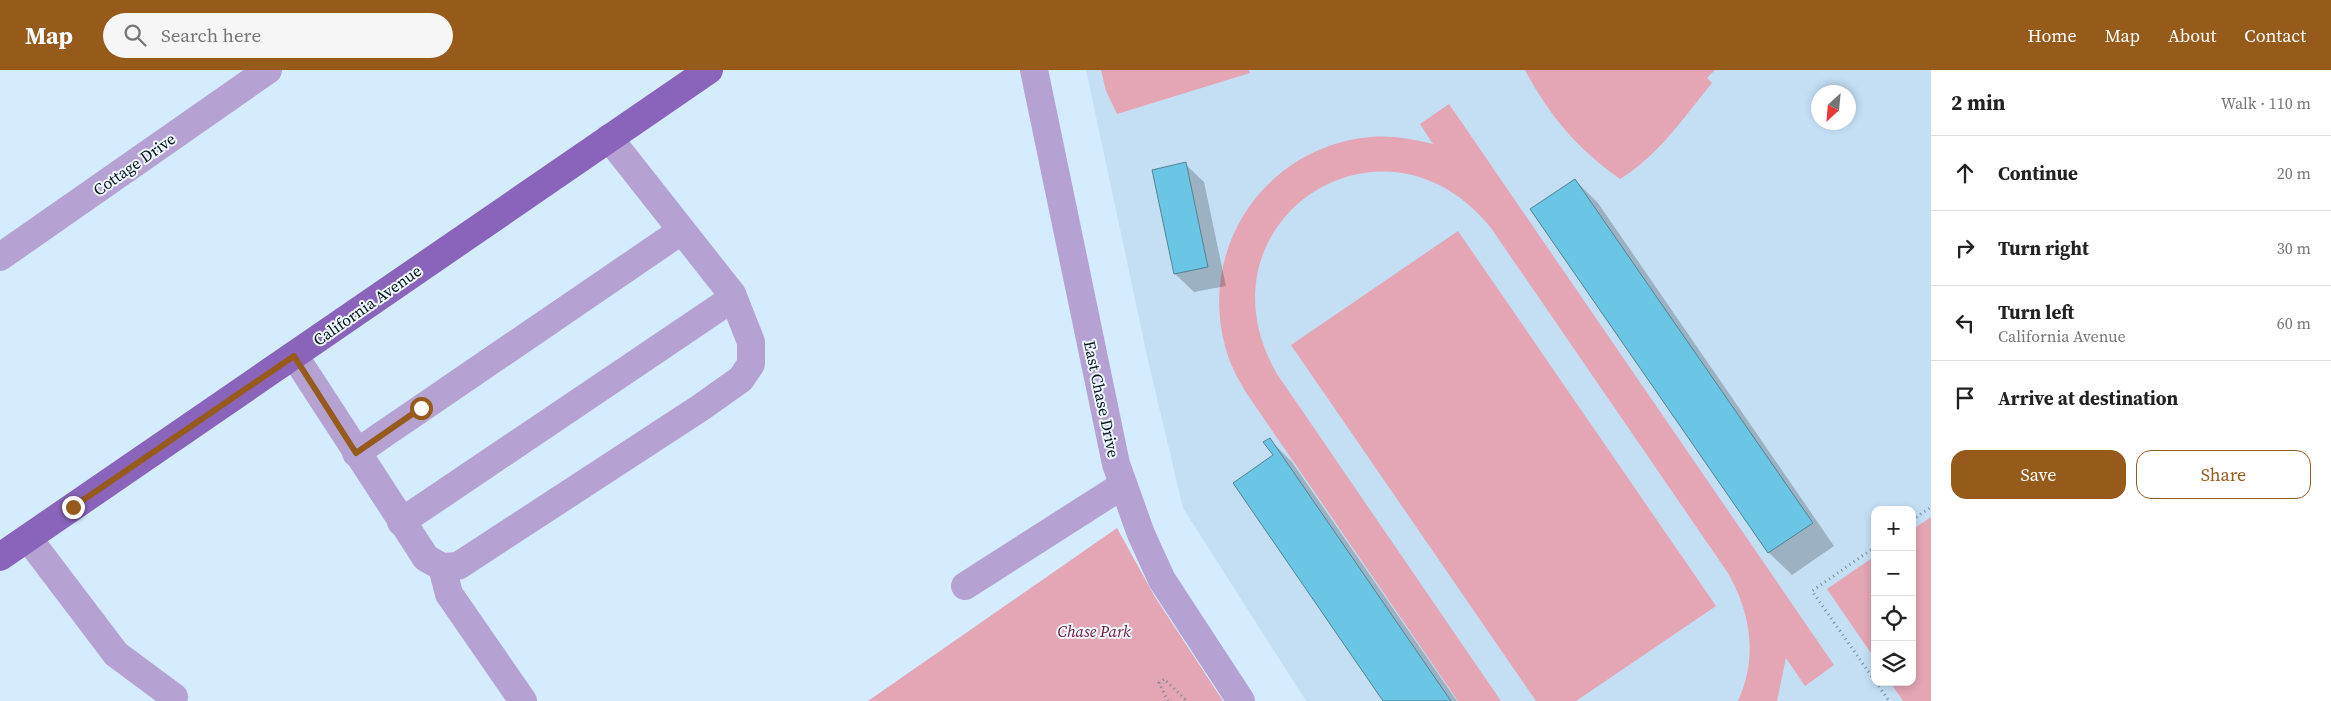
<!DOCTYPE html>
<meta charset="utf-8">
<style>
:root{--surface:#fff;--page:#f6f6f6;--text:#222;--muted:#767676;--line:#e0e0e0;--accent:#965a1b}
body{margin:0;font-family:"Source Serif 4",serif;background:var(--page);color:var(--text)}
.controls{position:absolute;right:15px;bottom:15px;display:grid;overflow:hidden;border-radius:10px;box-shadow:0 2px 8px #0003}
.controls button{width:45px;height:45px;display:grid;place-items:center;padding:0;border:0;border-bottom:1px solid var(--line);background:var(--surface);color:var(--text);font:25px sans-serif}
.compass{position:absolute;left:1811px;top:15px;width:45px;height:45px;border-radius:50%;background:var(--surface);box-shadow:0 2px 8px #0003;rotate:206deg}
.stop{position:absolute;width:15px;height:15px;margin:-11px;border:4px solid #965a1b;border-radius:50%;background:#fff}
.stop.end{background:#965a1b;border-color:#fff;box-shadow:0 1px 5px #0008}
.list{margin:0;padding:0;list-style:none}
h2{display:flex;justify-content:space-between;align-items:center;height:65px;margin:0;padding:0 20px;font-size:21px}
h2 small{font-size:16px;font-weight:400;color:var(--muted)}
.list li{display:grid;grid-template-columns:32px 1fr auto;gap:15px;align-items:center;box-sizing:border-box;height:75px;padding:0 20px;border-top:1px solid var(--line)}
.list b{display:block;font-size:19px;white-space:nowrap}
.list p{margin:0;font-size:16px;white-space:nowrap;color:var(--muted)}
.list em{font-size:16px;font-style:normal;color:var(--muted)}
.actions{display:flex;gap:10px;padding:15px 20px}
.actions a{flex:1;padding:11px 0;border:1px solid var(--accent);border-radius:15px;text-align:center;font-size:18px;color:var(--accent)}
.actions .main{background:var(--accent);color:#fff}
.icon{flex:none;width:28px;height:28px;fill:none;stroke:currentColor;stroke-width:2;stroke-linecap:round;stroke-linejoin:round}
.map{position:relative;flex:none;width:1931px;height:631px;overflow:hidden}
header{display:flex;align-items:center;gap:30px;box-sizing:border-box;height:70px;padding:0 25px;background:var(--accent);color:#fff}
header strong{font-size:24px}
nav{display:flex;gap:28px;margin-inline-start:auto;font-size:18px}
.search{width:350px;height:45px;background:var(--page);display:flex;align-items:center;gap:12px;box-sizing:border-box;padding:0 18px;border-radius:28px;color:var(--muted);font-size:19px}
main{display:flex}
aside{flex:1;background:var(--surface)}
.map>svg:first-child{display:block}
.built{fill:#c4dff4;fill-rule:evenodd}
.green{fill:#e4a5b5}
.shadow{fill:#0003}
.building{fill:#6bc5e4;stroke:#548394}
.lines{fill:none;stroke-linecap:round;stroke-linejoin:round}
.path{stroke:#768997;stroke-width:3;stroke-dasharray:1 4;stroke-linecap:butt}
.minor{stroke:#b5a2d2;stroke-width:28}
.major{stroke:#8a64ba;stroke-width:28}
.route{stroke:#965a1b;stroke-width:6}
.labels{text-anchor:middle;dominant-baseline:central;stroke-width:4;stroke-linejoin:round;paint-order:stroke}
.street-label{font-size:16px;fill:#05131d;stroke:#eff7fd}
.park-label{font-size:16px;font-style:italic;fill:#701539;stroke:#eff7fd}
</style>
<header>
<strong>Map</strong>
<div class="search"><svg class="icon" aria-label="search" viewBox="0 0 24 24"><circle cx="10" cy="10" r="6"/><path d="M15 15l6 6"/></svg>Search here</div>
<nav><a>Home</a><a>Map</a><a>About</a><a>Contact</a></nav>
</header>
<main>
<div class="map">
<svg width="1931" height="631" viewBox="0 0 1931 631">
<rect width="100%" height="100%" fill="#d5ecfe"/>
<path class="built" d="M1086,0H1931V631H1306L1183,438L1149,295ZM1818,22H1848V52H1818ZM1875,440H1912V612H1875Z"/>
<g class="green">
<polygon points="1101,0 1249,0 1250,3 1117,44 1106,21"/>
<path d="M1525,0H1715L1707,8L1712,13C1684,47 1658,86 1620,109C1577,78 1550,47 1525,0Z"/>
<path d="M1449,34L1834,595L1805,616L1786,588L1777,631H1738C1758,587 1751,544 1728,503L1491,158C1383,23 1190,153 1277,304L1501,631H1458L1247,324C1238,309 1229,293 1225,276C1199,179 1262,83 1361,68C1385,64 1409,68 1433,74L1420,54Z"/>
<polygon points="1458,161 1716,536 1576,631 1536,631 1291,275"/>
<polygon points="1931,447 1931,631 1903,631 1890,612 1912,612 1912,460"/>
<polygon points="1117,458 1155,527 1223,631 868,631"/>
<polygon points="1875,486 1875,589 1827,519"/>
</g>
<g class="shadow">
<polygon points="1185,94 1204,112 1226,216 1194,222 1175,204 1153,101"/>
<polygon points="1575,110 1598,133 1834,476 1792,505 1769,483 1532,140"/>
<polygon points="1269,369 1292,392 1457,631 1385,631 1275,386"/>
</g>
<g class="building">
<polygon points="1186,92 1208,197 1174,204 1152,100"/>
<polygon points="1575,109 1813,453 1768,483 1530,139"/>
<polygon points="1270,368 1451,631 1383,631 1233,413 1273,385 1263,372"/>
</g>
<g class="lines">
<g class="path">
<polyline points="1912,450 1931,437"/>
<polyline points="1875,477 1812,521 1875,611"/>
<polyline points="1876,612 1889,631"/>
<polyline points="1168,631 1159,613 1164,609 1187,631"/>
</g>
<g class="minor">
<polyline points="1034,0 1116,394 1141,464 1162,510 1241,631"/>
<polyline points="0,187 268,0"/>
<polyline points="294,285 426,488 442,497 458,496 700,338 741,309 751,294 751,272 732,224 609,68"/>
<polyline points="356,383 681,161"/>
<polyline points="401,452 733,228"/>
<polyline points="28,468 116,584 174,627 172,631"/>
<polyline points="442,497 449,524 523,631"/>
<polyline points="965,516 1123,415"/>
</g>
<polyline class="major" points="0,487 709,0"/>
</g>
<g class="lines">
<polyline class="route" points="73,437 294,286 356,383 421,338"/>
</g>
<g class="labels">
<g class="street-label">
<text transform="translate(134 94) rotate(-35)">Cottage Drive</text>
<text transform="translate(367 235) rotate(-35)">California Avenue</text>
<text transform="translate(1102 329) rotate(78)">East Chase Drive</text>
</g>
<g class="park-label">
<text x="1094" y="561">Chase Park</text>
</g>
</g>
</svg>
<div class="controls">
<button>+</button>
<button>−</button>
<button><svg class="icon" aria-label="locate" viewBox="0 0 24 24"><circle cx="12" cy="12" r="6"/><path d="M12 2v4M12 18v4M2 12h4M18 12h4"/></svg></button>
<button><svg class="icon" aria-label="layers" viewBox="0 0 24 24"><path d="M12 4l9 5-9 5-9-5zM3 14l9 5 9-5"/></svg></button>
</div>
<svg class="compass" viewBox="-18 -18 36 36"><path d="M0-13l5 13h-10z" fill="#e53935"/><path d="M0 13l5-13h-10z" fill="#767676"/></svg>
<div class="stop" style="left:421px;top:338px"></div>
<div class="stop end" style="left:73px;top:437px"></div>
</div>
<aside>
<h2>2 min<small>Walk · 110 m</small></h2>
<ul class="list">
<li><svg class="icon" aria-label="ahead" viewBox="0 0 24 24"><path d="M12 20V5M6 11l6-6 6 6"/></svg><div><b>Continue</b></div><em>20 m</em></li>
<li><svg class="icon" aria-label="right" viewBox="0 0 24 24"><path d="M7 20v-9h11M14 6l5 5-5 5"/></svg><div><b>Turn right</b></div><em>30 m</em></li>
<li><svg class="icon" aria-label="left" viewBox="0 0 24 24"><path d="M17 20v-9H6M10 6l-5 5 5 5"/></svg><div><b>Turn left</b><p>California Avenue</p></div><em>60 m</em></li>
<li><svg class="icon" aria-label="arrive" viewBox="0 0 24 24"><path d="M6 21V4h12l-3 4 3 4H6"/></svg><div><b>Arrive at destination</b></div></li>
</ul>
<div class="actions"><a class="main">Save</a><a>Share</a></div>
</aside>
</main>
